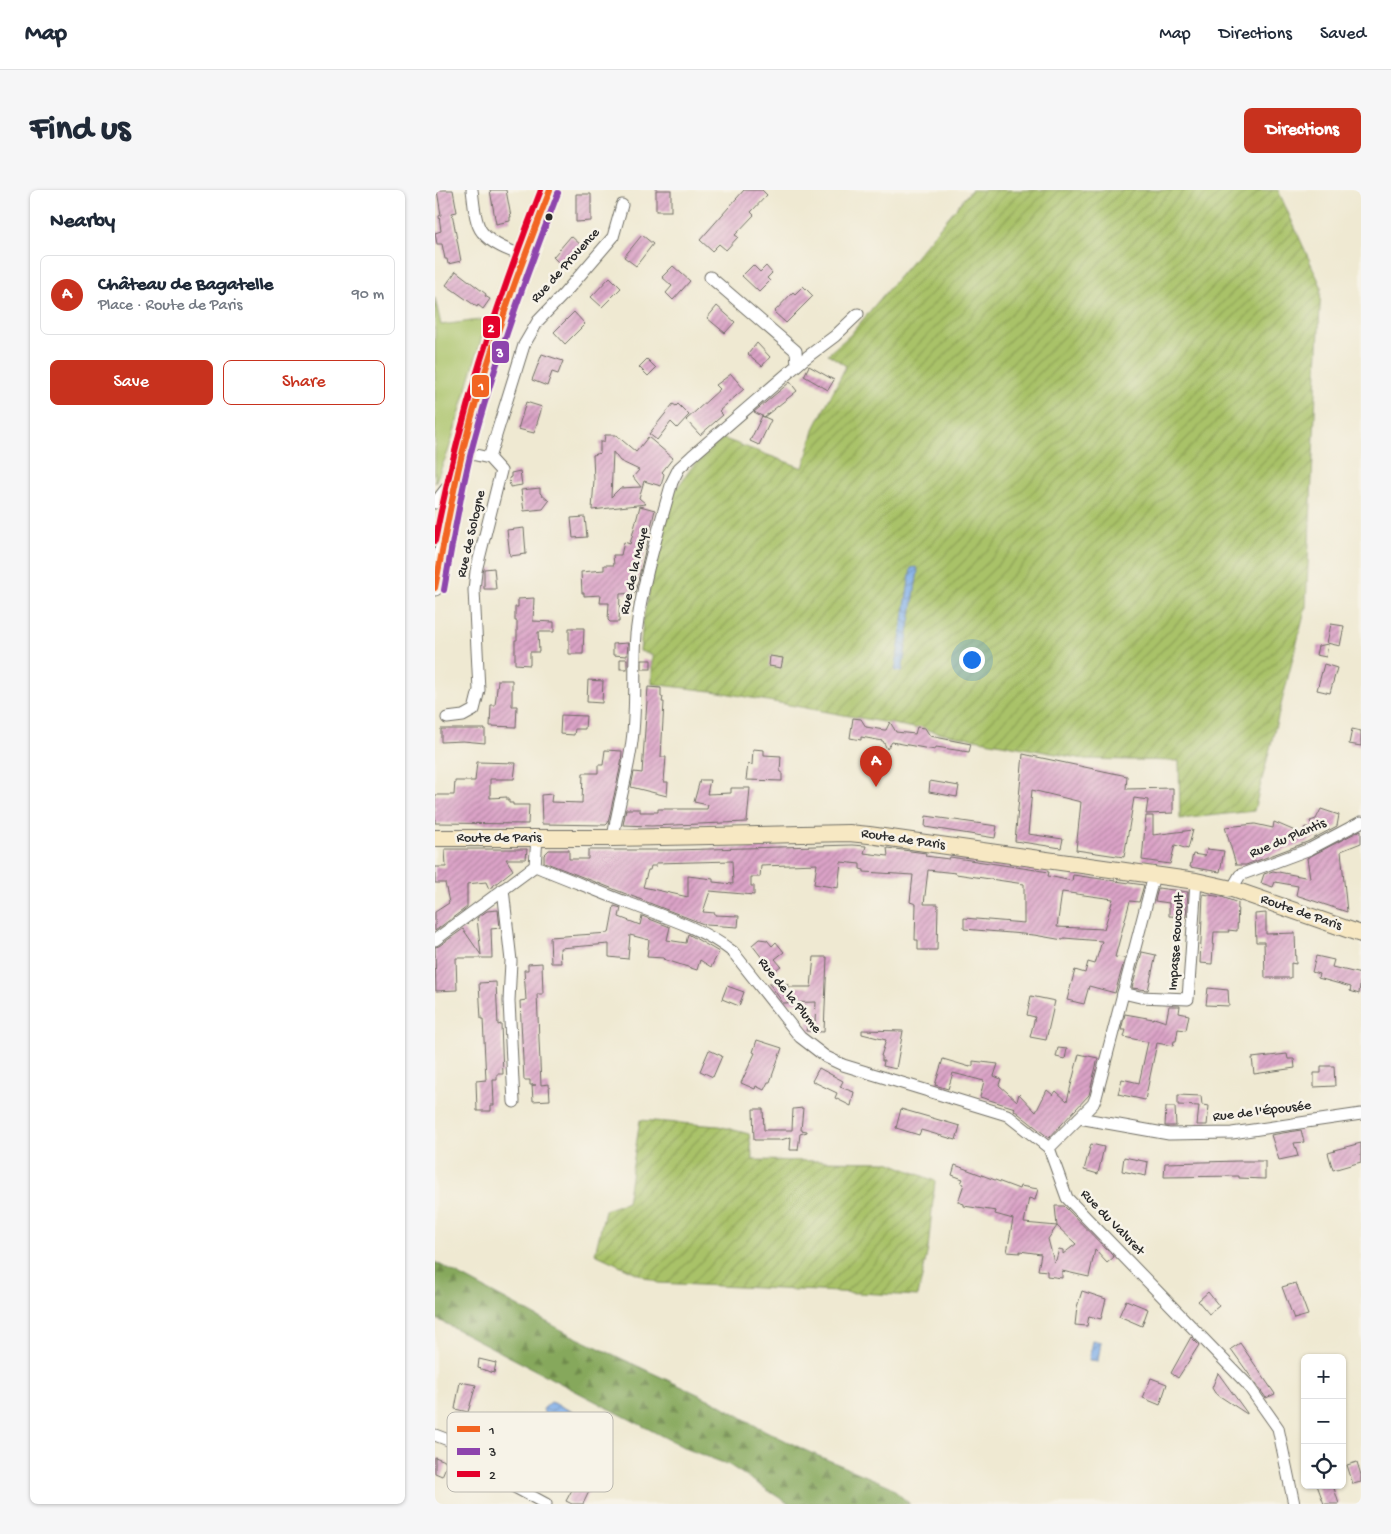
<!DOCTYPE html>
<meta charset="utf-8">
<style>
:root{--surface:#fff;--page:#f6f6f7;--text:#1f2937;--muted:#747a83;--line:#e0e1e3;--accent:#c8321e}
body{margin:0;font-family:"Gochi Hand",sans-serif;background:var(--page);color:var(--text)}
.controls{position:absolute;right:15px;bottom:15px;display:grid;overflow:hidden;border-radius:8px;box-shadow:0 1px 4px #0004}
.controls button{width:45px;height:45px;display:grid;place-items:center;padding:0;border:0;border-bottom:1px solid var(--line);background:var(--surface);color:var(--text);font:25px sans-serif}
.you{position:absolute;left:536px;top:469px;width:18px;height:18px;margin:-12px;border:4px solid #fff;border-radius:50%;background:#1a73e8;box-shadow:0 0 0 8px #1a73e833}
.badge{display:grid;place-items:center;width:32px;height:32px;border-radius:50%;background:var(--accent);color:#fff;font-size:16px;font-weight:700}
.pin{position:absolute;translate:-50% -41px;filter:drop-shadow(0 1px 2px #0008)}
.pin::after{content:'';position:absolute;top:26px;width:18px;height:15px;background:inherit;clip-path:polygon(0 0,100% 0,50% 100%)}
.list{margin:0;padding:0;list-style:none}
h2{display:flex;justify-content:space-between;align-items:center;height:65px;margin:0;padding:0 20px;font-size:21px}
h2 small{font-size:16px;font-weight:400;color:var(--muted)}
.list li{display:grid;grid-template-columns:32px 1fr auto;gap:15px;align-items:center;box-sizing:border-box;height:80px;margin:0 10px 10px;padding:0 10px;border:1px solid var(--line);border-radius:8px}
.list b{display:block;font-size:19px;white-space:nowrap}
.list p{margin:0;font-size:16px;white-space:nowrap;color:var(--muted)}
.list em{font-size:16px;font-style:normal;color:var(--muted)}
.actions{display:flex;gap:10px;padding:15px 20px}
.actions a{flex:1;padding:11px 0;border:1px solid var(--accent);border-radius:8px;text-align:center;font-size:18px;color:var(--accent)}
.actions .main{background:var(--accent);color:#fff}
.icon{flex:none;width:28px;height:28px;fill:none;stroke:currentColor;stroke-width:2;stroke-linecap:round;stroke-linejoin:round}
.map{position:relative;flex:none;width:926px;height:1314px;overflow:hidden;border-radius:8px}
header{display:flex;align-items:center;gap:30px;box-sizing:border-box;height:70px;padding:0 25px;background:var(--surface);border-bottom:1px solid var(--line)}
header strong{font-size:24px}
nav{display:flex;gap:28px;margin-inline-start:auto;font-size:18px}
.intro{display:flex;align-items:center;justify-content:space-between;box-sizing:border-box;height:120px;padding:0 30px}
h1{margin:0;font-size:35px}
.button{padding:12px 22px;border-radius:8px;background:var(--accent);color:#fff;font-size:18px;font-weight:700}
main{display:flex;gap:30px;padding:0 30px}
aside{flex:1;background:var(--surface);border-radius:8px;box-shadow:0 1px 4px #0004}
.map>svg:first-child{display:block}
.forest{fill:url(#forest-firs);stroke:#586a44}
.garden{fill:url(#garden-furrows);stroke:#6a764a}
.pitch{fill:#a9c268;stroke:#6a764a}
.water{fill:url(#water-waves);stroke:#556c8a}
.building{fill:url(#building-hatch);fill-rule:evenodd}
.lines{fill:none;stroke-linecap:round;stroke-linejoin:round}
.minor-casing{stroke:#706e65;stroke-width:13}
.tertiary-casing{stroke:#706e65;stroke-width:17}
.secondary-casing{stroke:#706e65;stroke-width:18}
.minor{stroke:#fff;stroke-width:11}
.tertiary{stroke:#fff;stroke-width:15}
.secondary{stroke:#f7e8c3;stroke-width:16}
.bus-1-casing{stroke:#f7f3e8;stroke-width:10}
.bus-2-casing{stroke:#f7f3e8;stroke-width:10}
.bus-3-casing{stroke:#f7f3e8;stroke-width:10}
.bus-1{stroke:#f26522;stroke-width:6}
.bus-2{stroke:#8e44ad;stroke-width:6}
.bus-3{stroke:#e4002b;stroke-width:6}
.bus-dot{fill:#2b2b2b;stroke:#f7f3e8;stroke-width:2}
.labels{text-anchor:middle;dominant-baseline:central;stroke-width:5;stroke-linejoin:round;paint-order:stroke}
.street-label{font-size:14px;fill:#2b2b2b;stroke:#f7f3e8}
.key{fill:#f7f3e8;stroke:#bab7af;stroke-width:1}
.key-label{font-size:14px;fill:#2b2b2b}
.line-badge{stroke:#f7f3e8;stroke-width:2}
.badge-label{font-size:14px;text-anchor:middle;font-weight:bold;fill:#fff}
</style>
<header>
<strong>Map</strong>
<nav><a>Map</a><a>Directions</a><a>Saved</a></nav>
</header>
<div class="intro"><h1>Find us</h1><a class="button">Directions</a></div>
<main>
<aside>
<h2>Nearby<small></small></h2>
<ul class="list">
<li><span class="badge">A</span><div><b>Château de Bagatelle</b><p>Place · Route de Paris</p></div><em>90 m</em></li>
</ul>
<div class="actions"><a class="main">Save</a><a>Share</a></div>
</aside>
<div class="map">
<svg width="926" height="1314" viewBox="0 0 926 1314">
<defs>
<pattern id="forest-firs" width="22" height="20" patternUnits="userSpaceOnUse" patternTransform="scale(1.25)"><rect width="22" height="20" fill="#86a85c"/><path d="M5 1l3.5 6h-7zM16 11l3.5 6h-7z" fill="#6e894c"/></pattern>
<pattern id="garden-furrows" width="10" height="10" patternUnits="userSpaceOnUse" patternTransform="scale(1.25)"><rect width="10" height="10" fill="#a9c268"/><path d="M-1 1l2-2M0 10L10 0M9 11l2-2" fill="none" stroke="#8a9e56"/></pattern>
<pattern id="water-waves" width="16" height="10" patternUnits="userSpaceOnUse" patternTransform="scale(1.25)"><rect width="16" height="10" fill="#7faee9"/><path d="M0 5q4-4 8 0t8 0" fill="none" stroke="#688ebd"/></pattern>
<pattern id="building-hatch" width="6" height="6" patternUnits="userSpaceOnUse" patternTransform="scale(1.25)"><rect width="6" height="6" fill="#dba3c7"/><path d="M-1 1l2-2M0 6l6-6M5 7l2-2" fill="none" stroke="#b285a2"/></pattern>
</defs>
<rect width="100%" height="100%" fill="#f7f3e8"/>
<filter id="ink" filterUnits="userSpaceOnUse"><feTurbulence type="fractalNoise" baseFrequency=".02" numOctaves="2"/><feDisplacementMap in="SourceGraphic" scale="10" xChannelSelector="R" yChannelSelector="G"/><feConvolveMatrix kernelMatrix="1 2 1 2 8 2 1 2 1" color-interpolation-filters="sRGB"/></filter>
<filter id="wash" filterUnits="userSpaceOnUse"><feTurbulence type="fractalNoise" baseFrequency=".0096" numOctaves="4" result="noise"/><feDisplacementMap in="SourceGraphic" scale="20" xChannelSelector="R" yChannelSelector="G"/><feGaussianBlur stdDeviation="1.12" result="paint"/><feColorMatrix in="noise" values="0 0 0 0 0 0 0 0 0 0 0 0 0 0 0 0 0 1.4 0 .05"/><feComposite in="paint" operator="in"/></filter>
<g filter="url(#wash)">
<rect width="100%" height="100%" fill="#efe9d2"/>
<polygon class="forest" points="0,1072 136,1145 284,1214 321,1236 374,1262 453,1295 475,1314 354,1314 294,1275 252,1259 0,1128"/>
<g class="garden">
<polygon points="536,0 843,0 886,96 871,417 819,621 745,629 744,571 648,569 284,502 217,494 217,465 205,461 208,430 225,350 237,305 259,274 284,247 368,278 380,237 411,176 393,164 415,145"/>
<polygon points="205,930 284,936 314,944 318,970 453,972 500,991 493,1059 483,1106 223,1093 160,1064 170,1020 192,1012"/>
</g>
<polygon class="pitch" points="0,108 6,135 52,129 13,262 0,293"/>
<g class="water">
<polygon points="481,377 483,381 467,482 460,481 476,378"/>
<polygon points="657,1150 666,1152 663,1171 654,1170"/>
<polygon points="116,1212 152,1228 150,1236 111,1230 108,1219"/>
</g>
<g id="blocks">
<g class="building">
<polygon points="2,0 18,0 22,22 17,23 26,71 13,74 12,69 10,69 7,54 2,54 0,43 6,41 4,26 6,25"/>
<polygon points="55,0 71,0 76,27 75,27 75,31 61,34"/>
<rect x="221" y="0" width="15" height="21"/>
<polygon points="309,0 327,0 332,5 316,22 319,25 300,45 303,47 291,60 284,54 277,61 265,50"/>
<polygon points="141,4 156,4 156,31 141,32"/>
<polygon points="207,45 218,54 201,76 189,67"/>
<polygon points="136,46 147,56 128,77 118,67"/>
<polygon points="318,75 325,82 331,76 337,83 332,88 335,91 324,102 307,86"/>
<polygon points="238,76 255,91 238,110 231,103 237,96 227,87"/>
<polygon points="21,81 51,104 50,106 55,109 48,119 43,115 42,117 11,95"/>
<polygon points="175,87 186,98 167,117 156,107"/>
<polygon points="368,96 378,106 351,133 339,122 358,102 360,104"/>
<polygon points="282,116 300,132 290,143 272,128"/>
<polygon points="139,122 150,134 130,154 119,142"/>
<polygon points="322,153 335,167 327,176 313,164"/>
<polygon points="107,164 128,171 123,184 117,182 112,196 97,190"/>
<polygon points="212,169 221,178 213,186 204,177"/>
<polygon points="374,176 399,190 393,200 369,186"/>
<polygon points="296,184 309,199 284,221 288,225 265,245 251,230 285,199 281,195"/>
<polygon points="355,192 362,201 329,227 319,222"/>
<polygon points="91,212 107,217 99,243 83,239"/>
<polygon points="238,214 241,216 243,214 254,225 242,238 236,232 222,250 214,244"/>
<polygon points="327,226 336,230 324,255 315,251"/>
<path d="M170,245H181L201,262L213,247L238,268L227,282L229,284L226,296L209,291L204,308L211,314L157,320L159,290L158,265L165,263V252H169ZM178,262L185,271L204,280L198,287L206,297L185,298L176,307Z"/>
<polygon points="85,281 87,295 75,297 74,288 76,287 76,283"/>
<polygon points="105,298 105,303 114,311 108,319 89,321 86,300"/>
<polygon points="205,316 220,320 200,403 185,404 184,432 175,432 173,430 174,413 165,413 166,405 149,406 149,403 147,403 146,382 169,380 169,375 179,375 178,365 186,365 189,352 195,354"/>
<polygon points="150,327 152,347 138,348 136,328"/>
<polygon points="89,338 91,364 75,366 72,340"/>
<polygon points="59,378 61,399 49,399 49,379"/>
<polygon points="99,408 98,431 119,432 119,442 103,442 104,462 95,462 95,475 80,474 80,450 82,450 82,431 80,431 80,417 83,417 83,409"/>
<polygon points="896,434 909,436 905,456 892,453"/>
<polygon points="134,438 149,438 148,464 134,464"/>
<polygon points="193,453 192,466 178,465 178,454"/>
<polygon points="893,454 891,467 881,465 883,456"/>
<polygon points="335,466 348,468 346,478 334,476"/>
<rect x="185" y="469" width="7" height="10"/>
<rect x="207" y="470" width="9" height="9"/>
<polygon points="889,474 902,478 895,503 882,500"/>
<polygon points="63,490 77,490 77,516 82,516 81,537 55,536 56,515 60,515"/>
<polygon points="153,490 168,491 167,513 152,512"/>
<polygon points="213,497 226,498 226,507 228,507 227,512 229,512 226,567 231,567 229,592 233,592 232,606 196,597 199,582 207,583"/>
<polygon points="126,525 151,526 150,539 140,539 139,545 125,544"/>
<polygon points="418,528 426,529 431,537 449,540 451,540 455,532 461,542 480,544 482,537 490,538 495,546 536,554 534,562 501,557 500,560 457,552 452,559 448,551 426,547 426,550 415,548"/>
<polygon points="6,539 50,539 50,553 28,551 6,552"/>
<polygon points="917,539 926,541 926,556 914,554"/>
<polygon points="318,559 329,560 329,565 346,566 345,582 347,582 347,591 311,590 313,574 317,575"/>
<polygon points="170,560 187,561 186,574 173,633 171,635 107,634 106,605 117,604 116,612 147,613 148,583 163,583 163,575 168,575"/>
<polygon points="588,564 692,586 691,599 738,598 738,623 711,624 713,610 699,608 689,667 641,660 646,612 597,600 593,644 628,649 626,658 580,651"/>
<polygon points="42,572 81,573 79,589 55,589 55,608 72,607 72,610 74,610 74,613 78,613 78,615 94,615 93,634 0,633 0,605 19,605 20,591 40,591"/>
<polygon points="265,590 275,590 272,604 296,603 296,598 315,598 312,632 216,636 188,635 191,619 205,619 205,622 223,622 223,619 272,619 273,615 259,612"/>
<polygon points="495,591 524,596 522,607 494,602"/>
<polygon points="886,619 904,625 902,636 872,652 811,675 801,675 790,637 820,634 838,638 839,632 867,644 870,637 878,638 875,631 881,629"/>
<polygon points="491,626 562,636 560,648 490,637"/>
<polygon points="711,626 718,626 718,645 758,640 753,659 740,655 735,674 707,670"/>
<polygon points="926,640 926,653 906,661 912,722 861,705 863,696 840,692 838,697 826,693 829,684 838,681 875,688 872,668"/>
<path d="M417,655L431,656L429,663L453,666L452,658L491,663L490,666L514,669L515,667L614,682L613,686L637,691L638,685L709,695L704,712L695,711L680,767L690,768L680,803L654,796L649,814L632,810L640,780L650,783L653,772L660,774L667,751L629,748L628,750L599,745L529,739V728L589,733V694L521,684V683L493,680L489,714H503L502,760H483V750H480L481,714L475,712L478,685L429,682V680L425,679V674L406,672L403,698L379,694L382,674L326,676L325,687H316V696H319V705L275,701L268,722L280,723V725L304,726L303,737L271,735L109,672V665L114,660H134V669H153V660H239ZM297,671L298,694L278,692V689L253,686V707L208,697L213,680H215L216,676H221V673ZM627,702L678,709L669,739L622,737Z"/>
<polygon points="10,659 92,659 91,669 71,669 78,680 54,699 51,692 32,694 32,717 0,741 0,722 14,713 10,693 0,693 0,677 11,677"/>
<polygon points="772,659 789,661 785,682 755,677 758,664 770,666"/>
<polygon points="723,698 753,702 751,727 734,726 734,713 720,711"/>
<polygon points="768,704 787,707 803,713 802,741 793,740 794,742 779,742 777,774 765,773"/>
<polygon points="179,716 186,718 184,727 205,735 207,726 235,737 232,750 251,753 253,744 284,762 276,777 265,770 262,780 228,769 229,768 212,767 214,750 195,745 193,769 174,767 174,754 125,758 126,773 116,773 115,747 174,743"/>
<polygon points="63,720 65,738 56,739 57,768 21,768 22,800 1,801 0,757 4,756 28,739 46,765 42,728 52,721"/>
<polygon points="831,723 831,744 860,743 861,774 856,773 856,788 830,788 829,752 821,752 820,724"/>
<polygon points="324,749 332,750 337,756 341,752 349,762 340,769 346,776 338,782 317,755"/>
<polygon points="707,762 721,765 713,800 697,798"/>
<polygon points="881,766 899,770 897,777 926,784 924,804 915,801 916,797 883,788 884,784 877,782"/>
<polygon points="379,767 392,767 389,842 371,841 373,832 380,832 381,812 348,813 334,793 353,794 352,797 376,797"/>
<polygon points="107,773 108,804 102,804 106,895 114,894 115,910 98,911 97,895 101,895 95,895 95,890 89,890 85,811 91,810 89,780 93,780 93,774"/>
<polygon points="61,792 63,835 66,834 68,884 62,884 62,890 58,890 59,915 56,915 56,921 42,921 41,891 51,890 48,829 46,829 44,793"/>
<polygon points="292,796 309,802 304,816 287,809"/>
<polygon points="773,798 793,800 794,816 771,815"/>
<polygon points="596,806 620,811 611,850 595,847 600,827 592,825"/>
<polygon points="734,816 745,816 744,823 754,825 751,840 743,839 741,851 739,851 738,856 722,853 710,910 683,904 687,889 704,893 713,852 689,847 691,840 686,840 690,824 718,829 719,828 731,832"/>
<polygon points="427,840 468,841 461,879 448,876 449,871 447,871 447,866 446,866 451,850 427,844"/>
<polygon points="322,850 347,858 335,892 333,892 329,900 321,896 320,899 306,893 320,863 318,862"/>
<polygon points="623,858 632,859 630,869 621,867"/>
<polygon points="274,860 287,866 278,887 265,881"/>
<polygon points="644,864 663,868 654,905 614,948 579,920 580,918 545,907 549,891 518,883 513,899 500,895 508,869 535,877 535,876 538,876 538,871 563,874 559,886 566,889 564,895 582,911 584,904 601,922 612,900 618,905 621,901 632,911"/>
<polygon points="852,864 853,869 859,869 860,878 819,884 817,868"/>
<polygon points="886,876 899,876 900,896 879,897 879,883 886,883"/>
<polygon points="384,878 408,891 405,897 419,902 416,916 400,908 402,903 377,891"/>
<polygon points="743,905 766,906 767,915 774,916 772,935 762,935 764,916 743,915"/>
<polygon points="731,917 740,917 741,936 730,936"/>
<polygon points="368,918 366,940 372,941 372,942 365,944 363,960 355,960 356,947 346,950 319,950 318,919 328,919 329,940 357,940 358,919"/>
<polygon points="466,919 525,936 521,950 486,940 484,945 461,938"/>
<polygon points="866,940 869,952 859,953 863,966 844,970 836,945"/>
<polygon points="926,953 926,972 898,980 893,963 900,961 899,960"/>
<polygon points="656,954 669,957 663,984 649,980"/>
<polygon points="689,967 713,972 711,986 687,981"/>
<polygon points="804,971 830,971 830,989 804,988 804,986 729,987 730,973"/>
<polygon points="520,975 584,999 585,996 603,999 600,1010 594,1008 589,1033 622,1036 613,1049 619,1072 621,1070 624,1059 628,1060 628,1064 641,1054 622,1036 620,1016 629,1016 679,1067 672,1073 660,1060 654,1087 627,1081 627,1088 612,1086 612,1081 603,1080 606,1064 585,1061 585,1063 572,1062 578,1029 560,1024 561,1021 529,1016 529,1014 523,1012 529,994 526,993 528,989 517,985"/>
<polygon points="861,1093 873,1125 859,1129 847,1097"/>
<polygon points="647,1101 671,1109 666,1129 654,1126 652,1136 640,1135 642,1117"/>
<polygon points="773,1102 784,1116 774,1124 763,1111"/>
<polygon points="691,1110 713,1119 707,1136 684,1126"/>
<polygon points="756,1147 764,1155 743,1188 736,1183"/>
<polygon points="805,1153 840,1204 831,1208 796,1159"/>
<polygon points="44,1169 61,1173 59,1183 43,1178"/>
<polygon points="783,1183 812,1223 812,1224 780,1203 777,1198"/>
<polygon points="716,1188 732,1194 725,1215 708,1208"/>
<polygon points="25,1192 41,1195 33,1222 20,1219"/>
<polygon points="0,1267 13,1272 7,1286 0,1283"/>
<polygon points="152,1270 166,1277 148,1314 137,1314 131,1311 138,1298 131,1294 140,1277 147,1280"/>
<polygon points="922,1272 926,1285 926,1292 918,1294 912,1275"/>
<polygon points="882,1295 898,1295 904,1314 889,1314"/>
</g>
</g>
</g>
<g filter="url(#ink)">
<use href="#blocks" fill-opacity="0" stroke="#706e65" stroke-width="1"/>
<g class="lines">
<defs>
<g id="minor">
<path d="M37,0C39,12 39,32 47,42C56,54 75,61 89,66"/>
<polyline points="275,87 361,161 362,175"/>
<polyline points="54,268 89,155 103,131 128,105 178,47 187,15"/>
<polyline points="0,313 20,287"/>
<polyline points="12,528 28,526 39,520 44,500 39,400 41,381 66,281 54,268 28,262"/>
<path d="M102,647L100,676C131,688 162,701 193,713C230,727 267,738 298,762L365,847L391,867L408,875L572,925L614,958"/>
<path d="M178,648C183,615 193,584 197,551C202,516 198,479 201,444C207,392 223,342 237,292L244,278L257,266L368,170L400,146L423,124"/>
<polyline points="719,685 661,907 658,914 614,958 632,1008 812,1194 843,1238 859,1314"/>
<polyline points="68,699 76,771 74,811 79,912"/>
<polyline points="797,699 805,685 875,659 926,632"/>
<polyline points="0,750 100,676"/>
<polyline points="688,803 705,807 753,809 761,691"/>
<polyline points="644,928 734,944 797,943 926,924"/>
<polyline points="0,1245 37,1259 74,1294 111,1314"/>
</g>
<path id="tertiary" d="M0,398C9,352 17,305 28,260C51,171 81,85 115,0"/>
<polyline id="secondary" points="0,648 178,648 414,643 434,645 761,691 797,699 926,744"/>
</defs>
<use href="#minor" class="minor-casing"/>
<use href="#tertiary" class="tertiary-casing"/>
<use href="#secondary" class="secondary-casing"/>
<use href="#minor" class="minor"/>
<use href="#tertiary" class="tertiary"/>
<use href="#secondary" class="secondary"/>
<defs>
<path id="bus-1" d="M0,398C9,352 17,305 28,260C50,171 82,85 115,0"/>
<path id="bus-2" d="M9,400C17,354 25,307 36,262C59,174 90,88 123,3"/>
<path id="bus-3" d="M0,351C23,230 61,115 106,0"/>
</defs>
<use href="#bus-1" class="bus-1-casing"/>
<use href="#bus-2" class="bus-2-casing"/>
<use href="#bus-3" class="bus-3-casing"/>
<use href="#bus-1" class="bus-1"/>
<use href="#bus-2" class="bus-2"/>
<use href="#bus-3" class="bus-3"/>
</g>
</g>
<circle class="bus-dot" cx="114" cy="27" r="4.5"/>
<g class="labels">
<g class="street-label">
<text transform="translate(131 76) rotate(-48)">Rue de Provence</text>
<text transform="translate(37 344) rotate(-77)">Rue de Sologne</text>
<text transform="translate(200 381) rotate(-77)">Rue de la Maye</text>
<text x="64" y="648">Route de Paris</text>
<text transform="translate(853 649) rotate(-23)">Rue du Plantis</text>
<text transform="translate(468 650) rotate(8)">Route de Paris</text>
<text transform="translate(866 723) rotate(19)">Route de Paris</text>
<text transform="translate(742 752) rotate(-86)">Impasse Roucoult</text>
<text transform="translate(354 806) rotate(51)">Rue de la Plume</text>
<text transform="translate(827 922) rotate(-7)">Rue de l'Épousée</text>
<text transform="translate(677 1033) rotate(46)">Rue du Valvret</text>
</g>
</g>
<rect x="12" y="1222" width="166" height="80" rx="8" class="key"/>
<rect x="22" y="1236" width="23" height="6" fill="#f26522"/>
<rect x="22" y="1258" width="23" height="7" fill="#8e44ad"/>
<rect x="22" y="1281" width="23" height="6" fill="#e4002b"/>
<g class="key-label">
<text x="54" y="1244">1</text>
<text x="54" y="1266">3</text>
<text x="54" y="1289">2</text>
</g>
<g class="line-badge">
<rect x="47" y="125" width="19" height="24" rx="5" fill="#e4002b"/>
<rect x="56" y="150" width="19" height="24" rx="5" fill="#8e44ad"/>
<rect x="36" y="184" width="19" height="24" rx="5" fill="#f26522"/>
</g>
<g class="badge-label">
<text x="56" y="142">2</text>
<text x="65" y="167">3</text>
<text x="46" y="200">1</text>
</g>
</svg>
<div class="controls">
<button>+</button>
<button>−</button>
<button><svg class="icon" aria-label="locate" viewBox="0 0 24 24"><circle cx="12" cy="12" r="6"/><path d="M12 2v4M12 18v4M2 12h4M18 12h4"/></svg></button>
</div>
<div class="you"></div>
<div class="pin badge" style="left:441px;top:597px">A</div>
</div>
</main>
